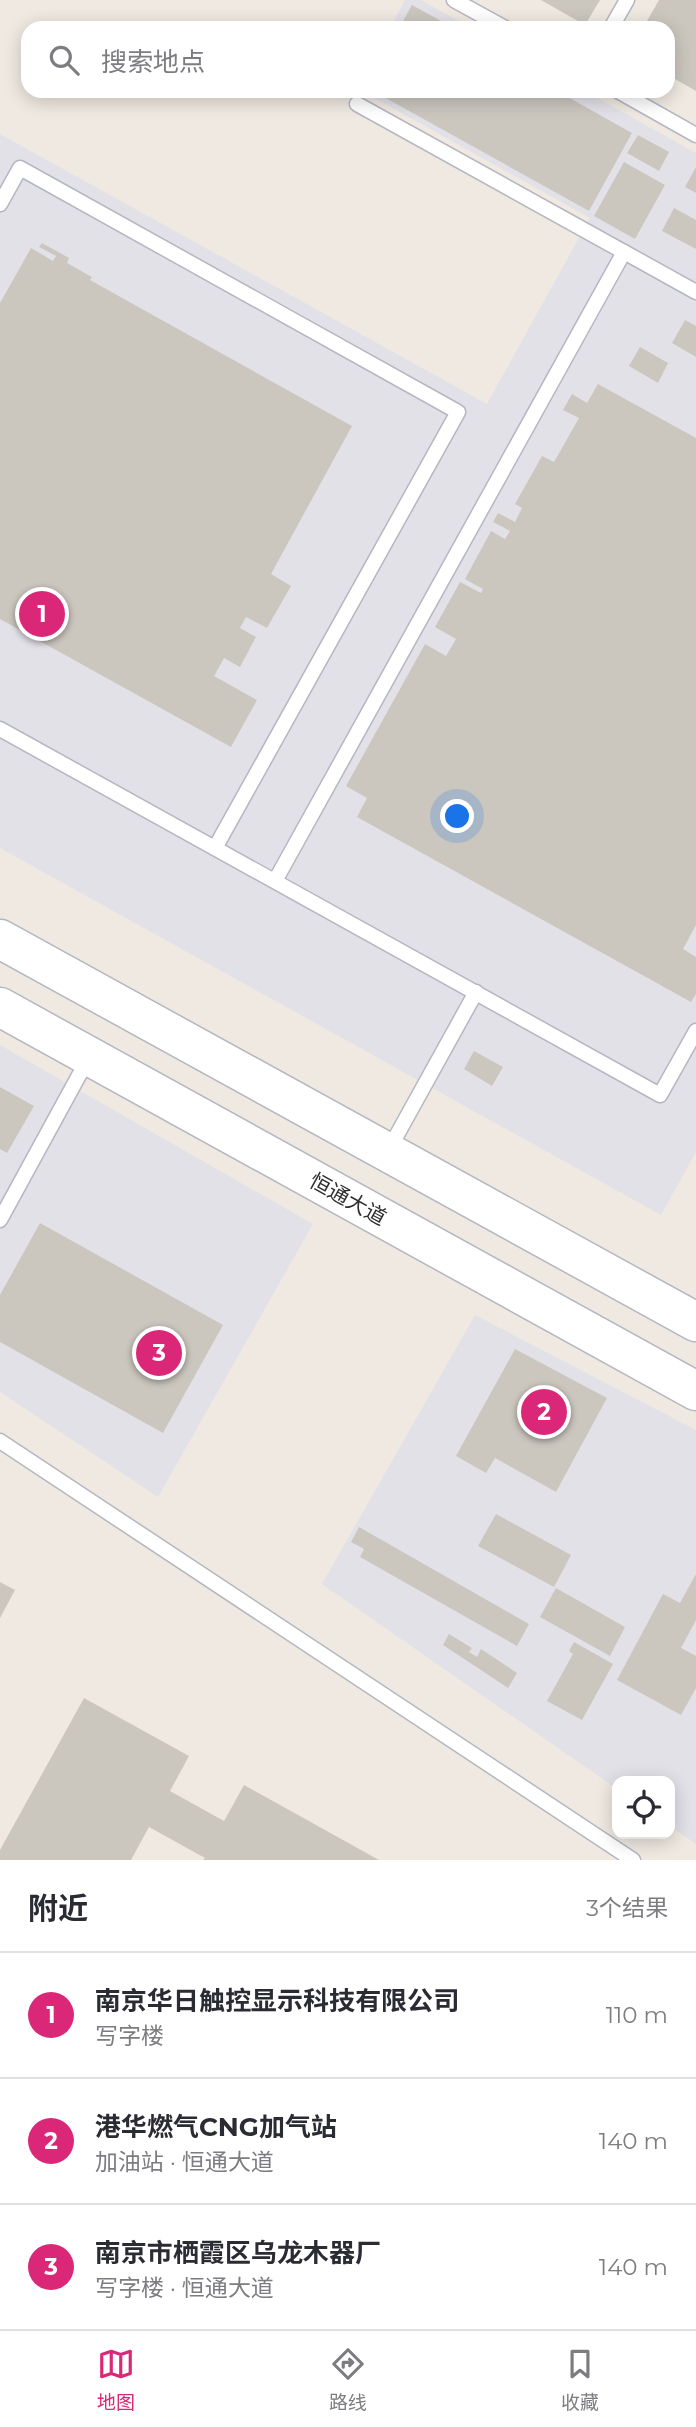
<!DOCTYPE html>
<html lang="zh">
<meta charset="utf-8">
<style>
:root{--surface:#fff;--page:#f7f7f7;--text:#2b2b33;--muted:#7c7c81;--line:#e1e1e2;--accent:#db2777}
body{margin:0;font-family:Montserrat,"Noto Sans SC",sans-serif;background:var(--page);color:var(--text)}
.controls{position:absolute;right:21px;bottom:21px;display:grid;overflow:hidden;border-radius:14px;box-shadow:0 4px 18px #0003}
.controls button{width:63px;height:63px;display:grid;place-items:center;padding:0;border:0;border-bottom:2px solid var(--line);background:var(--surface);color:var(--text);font:35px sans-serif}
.you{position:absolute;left:458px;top:817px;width:24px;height:24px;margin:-18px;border:5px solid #fff;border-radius:50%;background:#1a73e8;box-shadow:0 0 0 10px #1a73e833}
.badge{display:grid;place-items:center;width:46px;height:46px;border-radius:50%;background:var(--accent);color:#fff;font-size:23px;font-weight:700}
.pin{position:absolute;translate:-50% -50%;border:4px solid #fff;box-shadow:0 2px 7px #0006}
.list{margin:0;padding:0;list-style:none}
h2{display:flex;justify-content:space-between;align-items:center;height:91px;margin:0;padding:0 28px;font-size:30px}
h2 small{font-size:23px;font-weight:400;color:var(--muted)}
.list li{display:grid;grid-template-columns:46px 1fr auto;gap:21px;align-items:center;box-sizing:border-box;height:126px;padding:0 28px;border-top:2px solid var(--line)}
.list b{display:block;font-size:26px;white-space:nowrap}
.list p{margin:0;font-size:23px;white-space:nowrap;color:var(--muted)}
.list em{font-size:23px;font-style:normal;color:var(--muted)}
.icon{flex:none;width:38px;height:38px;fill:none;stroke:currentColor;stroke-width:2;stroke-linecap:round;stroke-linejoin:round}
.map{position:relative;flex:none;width:696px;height:1860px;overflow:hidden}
.search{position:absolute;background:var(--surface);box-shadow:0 4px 18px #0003;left:21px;right:21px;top:21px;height:77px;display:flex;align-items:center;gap:18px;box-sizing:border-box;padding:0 24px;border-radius:21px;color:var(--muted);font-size:26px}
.sheet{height:469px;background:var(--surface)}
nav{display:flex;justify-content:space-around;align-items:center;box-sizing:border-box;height:98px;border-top:2px solid var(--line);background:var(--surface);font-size:19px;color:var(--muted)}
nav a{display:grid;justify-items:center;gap:4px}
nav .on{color:var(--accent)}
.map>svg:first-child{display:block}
.industrial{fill:#e3e1e8}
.building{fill:#cbc7bf}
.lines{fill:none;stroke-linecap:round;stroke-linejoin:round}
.service-casing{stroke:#b4b7c1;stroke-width:17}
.secondary-casing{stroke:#b4b7c1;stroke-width:41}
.service{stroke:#fff;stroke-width:14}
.secondary{stroke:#fff;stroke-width:38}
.labels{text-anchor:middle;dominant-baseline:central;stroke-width:7;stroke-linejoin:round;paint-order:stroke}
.street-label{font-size:21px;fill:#2e2e2e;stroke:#fff}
</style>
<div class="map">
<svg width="696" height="1860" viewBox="0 0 696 1860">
<rect width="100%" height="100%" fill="#efe9e1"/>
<g class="industrial">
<polygon points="405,0 421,0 471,28 390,28"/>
<polygon points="362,91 585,91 696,153 696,1152 661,1215 0,848 0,134 487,404 590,218"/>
<polygon points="0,1045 313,1224 158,1497 0,1392"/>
<polygon points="475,1315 696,1430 696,1844 670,1826 670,1781 617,1781 617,1789 322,1584"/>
</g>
<g class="building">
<polygon points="541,0 600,0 585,25"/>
<polygon points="659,0 696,0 696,91 668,75 668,28 643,28"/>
<polygon points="412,5 454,28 399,28"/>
<polygon points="373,91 557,91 632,133 589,211"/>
<polygon points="638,135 669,152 659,171 627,153"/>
<polygon points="624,162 665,185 635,239 594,216"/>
<polygon points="696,167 696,193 685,187"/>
<polygon points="674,208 696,220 696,249 662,231"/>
<polygon points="42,243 69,258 67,263 92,277 90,280 352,426 271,574 291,586 267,628 246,617 240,628 256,637 240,667 224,658 214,676 257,700 231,747 0,619 0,303 31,248 53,261 56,256 39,247"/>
<polygon points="685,320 696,326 696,357 672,343"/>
<polygon points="640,347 668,363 658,383 629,366"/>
<polygon points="598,384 696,438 696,925 683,949 696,957 696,994 691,1002 357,817 367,798 346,786 425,644 446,656 456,639 435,627 460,582 481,593 483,589 465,579 491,531 505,539 510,531 493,522 498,513 515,522 522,508 515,504 542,456 554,462 579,418 563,410 572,394 587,403"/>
<polygon points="474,1051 503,1067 492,1086 464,1069"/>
<polygon points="0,1087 34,1106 7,1153 0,1149"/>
<polygon points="40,1223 223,1325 163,1433 0,1342 0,1295"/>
<polygon points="515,1349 607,1398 556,1492 495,1458 486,1473 456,1456"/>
<polygon points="496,1514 571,1555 554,1587 478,1546"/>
<polygon points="359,1527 529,1624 517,1646 360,1557 364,1549 351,1542"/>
<polygon points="696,1574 696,1620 681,1648 696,1656 696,1688 681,1715 617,1680 663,1594 680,1603"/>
<polygon points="0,1582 15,1590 0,1618"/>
<polygon points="556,1588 625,1627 610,1656 540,1617"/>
<polygon points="449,1634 472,1648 469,1652 477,1657 481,1649 517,1673 508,1688 443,1645"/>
<polygon points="574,1642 613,1664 582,1720 547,1701 573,1654 569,1651"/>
<polygon points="84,1698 189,1756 170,1791 224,1821 244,1785 379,1860 203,1860 205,1858 149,1827 131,1860 0,1860 0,1850"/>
</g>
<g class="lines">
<defs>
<g id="service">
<polyline points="454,0 505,28"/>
<polyline points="611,28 627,0"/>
<polyline points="618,91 696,135"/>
<polyline points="357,104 624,252"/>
<polyline points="0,204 20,168 458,412 215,848"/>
<polyline points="0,729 660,1095 696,1031"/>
<polyline points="275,881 624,252 696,292"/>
<polyline points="388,1151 476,992"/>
<polyline points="0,1220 89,1057"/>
<polyline points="0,1441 633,1860"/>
</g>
<g id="secondary">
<polyline points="0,939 696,1322"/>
<polyline points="0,1007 696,1391"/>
</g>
</defs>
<use href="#service" class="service-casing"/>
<use href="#secondary" class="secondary-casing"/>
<use href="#service" class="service"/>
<use href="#secondary" class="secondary"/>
</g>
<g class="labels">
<g class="street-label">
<text transform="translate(348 1199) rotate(29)">恒通大道</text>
</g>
</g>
</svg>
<div class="controls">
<button><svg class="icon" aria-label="locate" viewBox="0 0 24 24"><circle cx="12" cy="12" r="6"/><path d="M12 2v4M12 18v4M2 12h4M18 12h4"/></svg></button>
</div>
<div class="you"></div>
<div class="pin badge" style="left:42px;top:614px">1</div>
<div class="pin badge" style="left:544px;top:1412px">2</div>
<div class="pin badge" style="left:159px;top:1353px">3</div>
<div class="search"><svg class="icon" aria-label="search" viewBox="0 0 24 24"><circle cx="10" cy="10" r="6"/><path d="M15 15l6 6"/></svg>搜索地点</div>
</div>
<section class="sheet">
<h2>附近<small>3个结果</small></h2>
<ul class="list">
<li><span class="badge">1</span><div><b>南京华日触控显示科技有限公司</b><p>写字楼</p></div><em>110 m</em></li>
<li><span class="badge">2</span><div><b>港华燃气CNG加气站</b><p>加油站 · 恒通大道</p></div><em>140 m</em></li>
<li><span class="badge">3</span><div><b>南京市栖霞区乌龙木器厂</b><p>写字楼 · 恒通大道</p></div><em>140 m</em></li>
</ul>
</section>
<nav>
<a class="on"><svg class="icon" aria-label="map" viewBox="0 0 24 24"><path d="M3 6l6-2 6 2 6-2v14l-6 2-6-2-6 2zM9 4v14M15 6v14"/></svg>地图</a>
<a><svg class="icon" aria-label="directions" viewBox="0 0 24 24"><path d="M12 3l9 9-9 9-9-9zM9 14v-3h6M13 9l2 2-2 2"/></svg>路线</a>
<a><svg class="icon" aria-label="saved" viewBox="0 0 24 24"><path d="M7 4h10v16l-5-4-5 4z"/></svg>收藏</a>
</nav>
